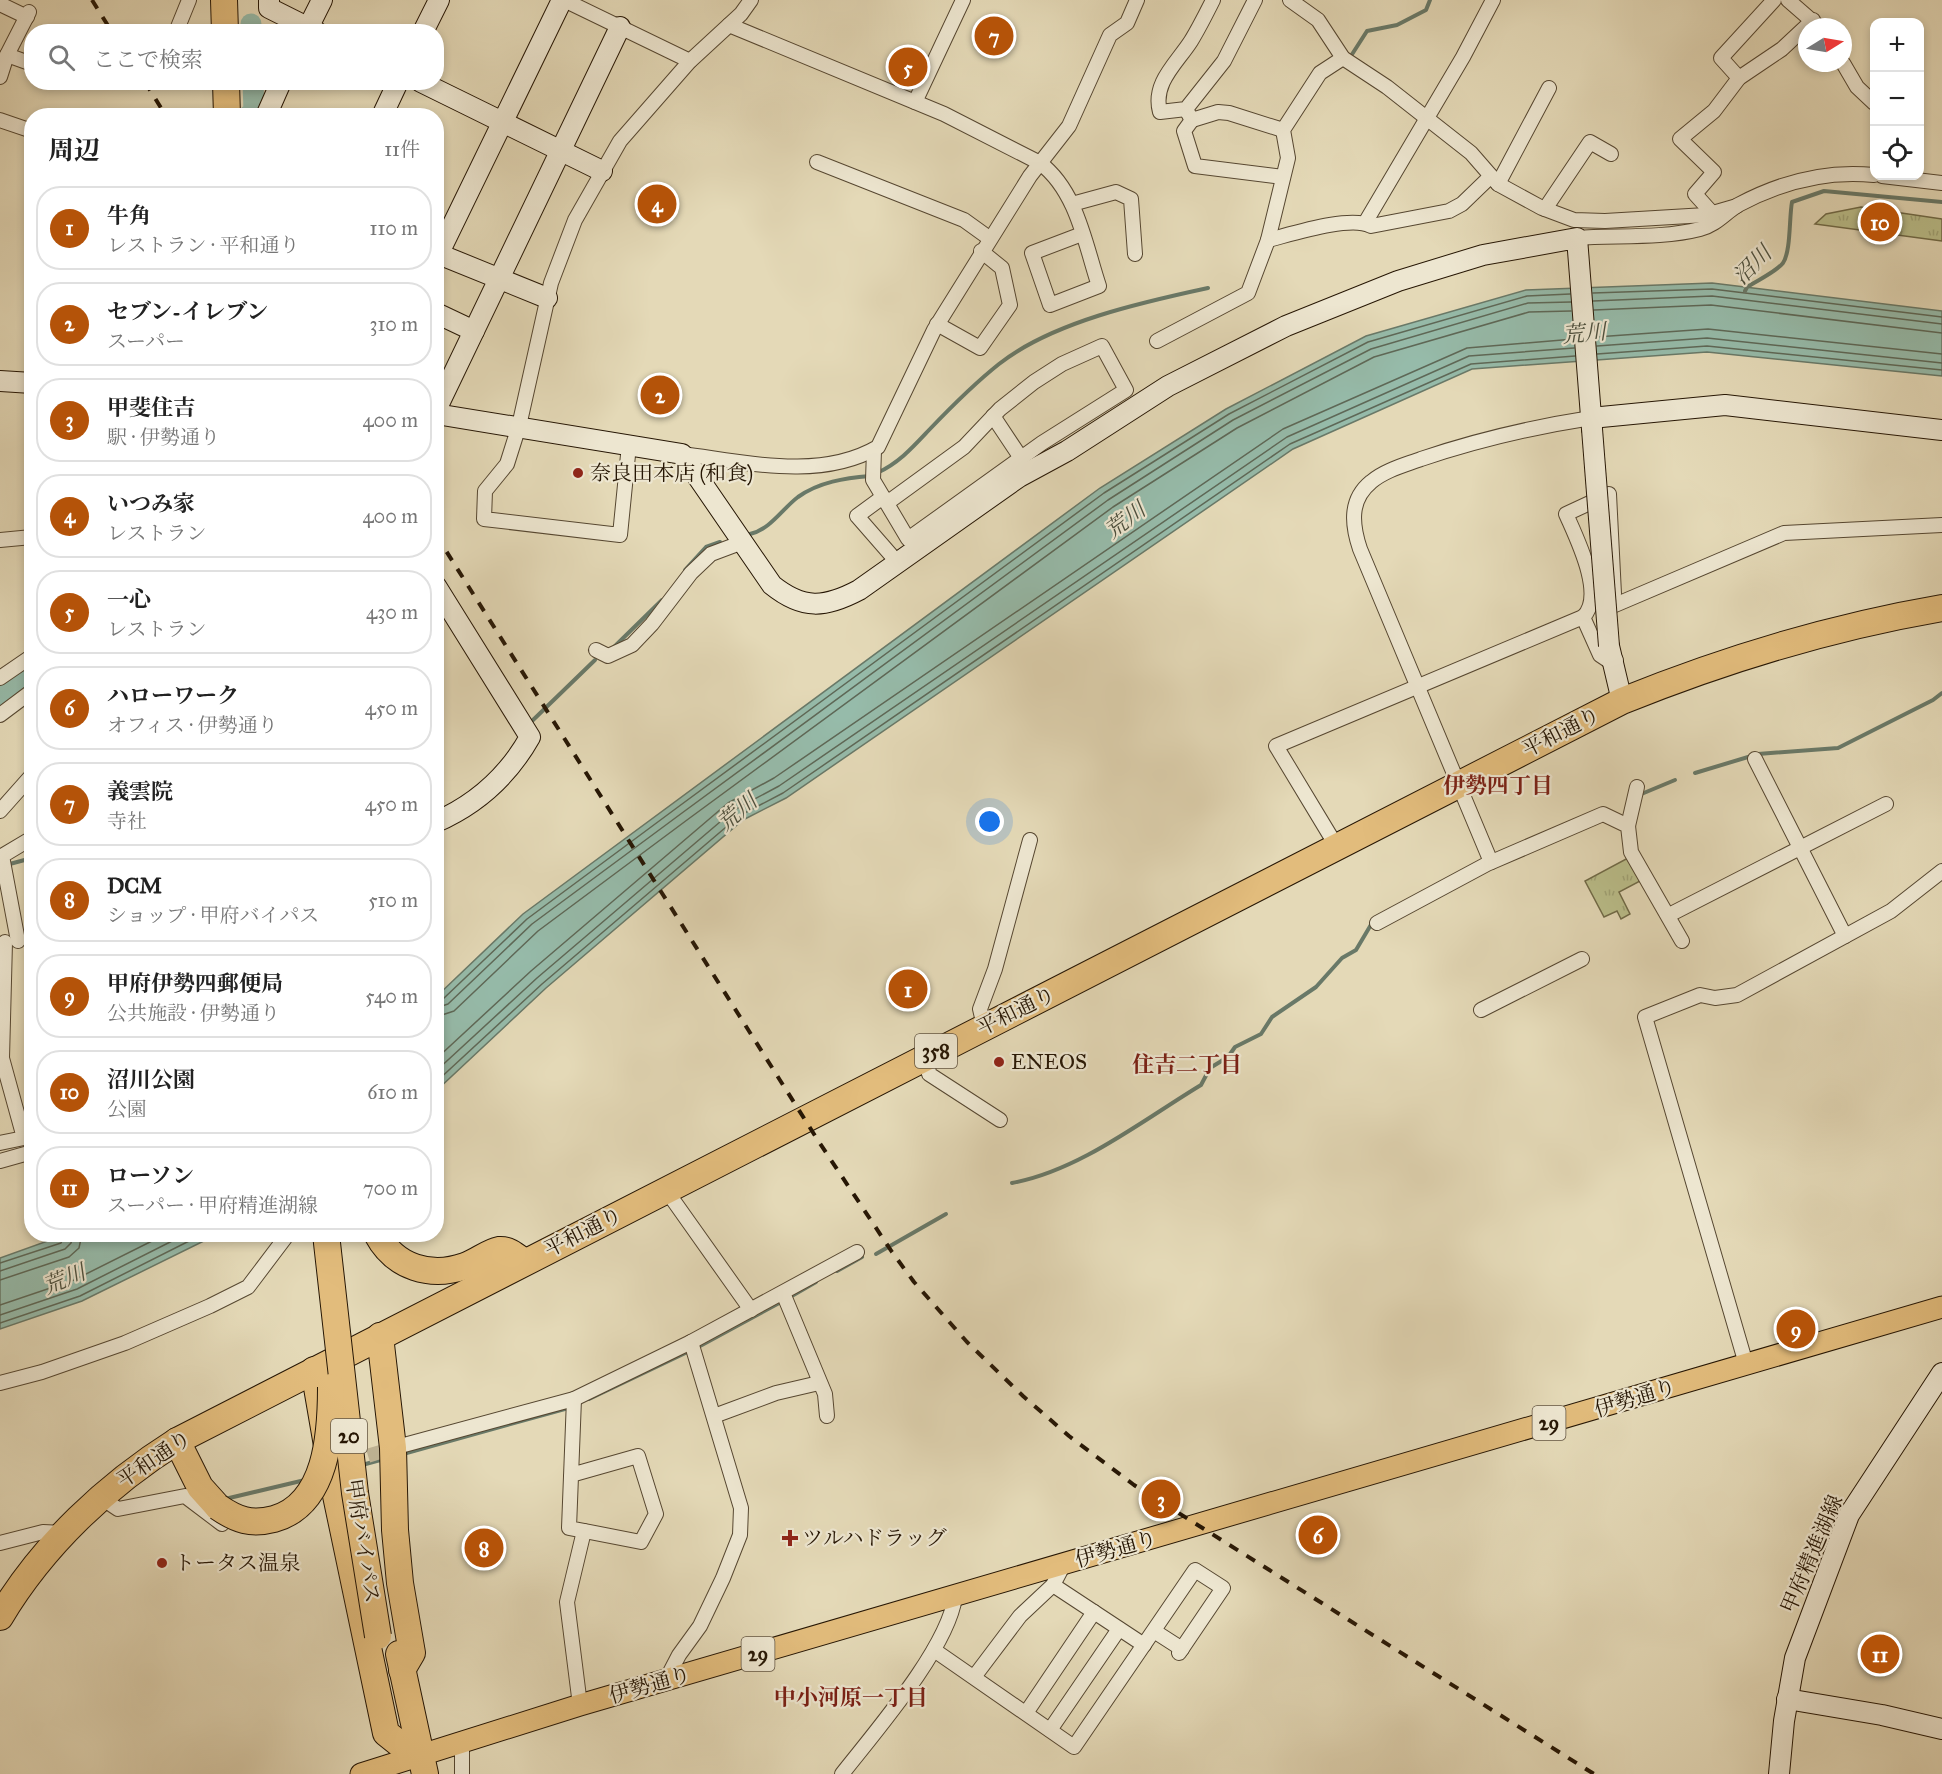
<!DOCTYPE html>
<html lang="ja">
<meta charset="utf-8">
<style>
:root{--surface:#fff;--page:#f6f6f6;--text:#222;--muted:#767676;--line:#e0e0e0;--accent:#b45309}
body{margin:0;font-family:"IM FELL Great Primer","Noto Serif JP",serif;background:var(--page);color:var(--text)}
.controls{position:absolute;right:18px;top:18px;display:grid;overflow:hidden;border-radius:12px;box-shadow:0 3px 9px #0003}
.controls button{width:54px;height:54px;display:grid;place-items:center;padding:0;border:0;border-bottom:2px solid var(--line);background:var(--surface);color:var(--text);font:30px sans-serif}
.compass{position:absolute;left:1798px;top:18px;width:54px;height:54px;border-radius:50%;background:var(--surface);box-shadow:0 3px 9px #0003;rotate:79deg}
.you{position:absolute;left:990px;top:822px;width:21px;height:21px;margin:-15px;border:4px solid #fff;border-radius:50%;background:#1a73e8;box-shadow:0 0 0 9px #1a73e833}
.badge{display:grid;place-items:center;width:39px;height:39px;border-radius:50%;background:var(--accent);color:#fff;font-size:20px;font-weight:700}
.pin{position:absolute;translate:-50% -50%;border:3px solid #fff;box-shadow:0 2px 6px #0006}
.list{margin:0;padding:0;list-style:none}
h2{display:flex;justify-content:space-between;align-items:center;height:78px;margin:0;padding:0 24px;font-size:26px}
h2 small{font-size:20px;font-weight:400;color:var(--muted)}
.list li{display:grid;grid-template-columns:39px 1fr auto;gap:18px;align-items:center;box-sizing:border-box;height:84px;margin:0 12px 12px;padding:0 12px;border:2px solid var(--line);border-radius:24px}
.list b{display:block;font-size:22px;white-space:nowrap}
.list p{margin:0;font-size:20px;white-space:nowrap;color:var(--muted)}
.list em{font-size:20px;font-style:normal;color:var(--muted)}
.icon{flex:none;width:33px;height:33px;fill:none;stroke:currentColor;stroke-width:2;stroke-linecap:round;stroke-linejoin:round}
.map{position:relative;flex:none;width:1942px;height:1774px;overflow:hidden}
.search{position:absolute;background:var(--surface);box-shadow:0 3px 9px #0003;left:24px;top:24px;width:420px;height:66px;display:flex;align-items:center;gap:15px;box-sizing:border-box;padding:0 21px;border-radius:24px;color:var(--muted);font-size:22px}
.panel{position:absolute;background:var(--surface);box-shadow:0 3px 9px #0003;left:24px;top:108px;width:420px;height:1134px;border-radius:24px}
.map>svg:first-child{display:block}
.grass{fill:url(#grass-tufts);stroke:#706a47;stroke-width:1.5}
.water{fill:#96bbaa;stroke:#697968;stroke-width:1.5}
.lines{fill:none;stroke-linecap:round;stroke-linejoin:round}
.shore{stroke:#5e6857;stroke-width:1.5}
.stream{stroke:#697968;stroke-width:4}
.river{stroke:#96bbaa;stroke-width:21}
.street-tunnel{stroke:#beb293;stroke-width:14;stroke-dasharray:14 7;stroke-linecap:butt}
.street-casing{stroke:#564731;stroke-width:16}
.secondary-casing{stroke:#261604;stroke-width:22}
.primary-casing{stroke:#261604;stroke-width:23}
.highway-casing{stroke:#261604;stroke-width:28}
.street{stroke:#ede6d0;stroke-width:14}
.secondary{stroke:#ede6d0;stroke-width:20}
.primary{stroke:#e2bc7c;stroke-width:21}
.highway{stroke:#e2bc7c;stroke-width:26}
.rail{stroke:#261604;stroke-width:4;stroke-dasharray:10 10;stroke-linecap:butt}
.secondary-bridge-casing{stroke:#261604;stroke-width:22;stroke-linecap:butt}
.highway-bridge-casing{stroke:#261604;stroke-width:28;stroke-linecap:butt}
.secondary-bridge{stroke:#ede6d0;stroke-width:20}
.highway-bridge{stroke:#e2bc7c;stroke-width:26}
.poi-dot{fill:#8f2418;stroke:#ede6d0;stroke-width:2}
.labels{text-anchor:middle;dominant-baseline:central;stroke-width:4.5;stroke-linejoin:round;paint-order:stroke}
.shield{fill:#ede6d0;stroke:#625441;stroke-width:1.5}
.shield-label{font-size:20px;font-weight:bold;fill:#261604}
.poi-label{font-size:21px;fill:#261604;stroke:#ede6d0;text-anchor:start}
.street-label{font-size:21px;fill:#261604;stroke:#ede6d0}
.water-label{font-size:22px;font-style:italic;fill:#4d503e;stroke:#ede6d0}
.neighbourhood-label{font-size:22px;font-weight:bold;fill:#7a1f14;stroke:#ede6d0}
</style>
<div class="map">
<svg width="1942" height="1774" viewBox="0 0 1942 1774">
<defs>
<pattern id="grass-tufts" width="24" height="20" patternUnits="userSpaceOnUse" patternTransform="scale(1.5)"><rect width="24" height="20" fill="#babe8a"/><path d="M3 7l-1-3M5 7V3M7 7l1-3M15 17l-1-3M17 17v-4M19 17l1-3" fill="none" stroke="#a0a375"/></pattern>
</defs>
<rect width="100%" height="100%" fill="#e4d9b7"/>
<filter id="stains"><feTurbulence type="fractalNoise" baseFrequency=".00333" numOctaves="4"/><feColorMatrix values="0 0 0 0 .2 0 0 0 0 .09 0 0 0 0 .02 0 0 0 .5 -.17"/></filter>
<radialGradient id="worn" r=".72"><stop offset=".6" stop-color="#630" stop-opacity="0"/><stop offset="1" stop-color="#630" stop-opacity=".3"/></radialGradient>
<g class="grass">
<polygon points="1861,207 1942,219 1942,241 1815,224 1826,214"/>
<polygon points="1628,858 1642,880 1619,892 1630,914 1621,919 1617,911 1604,917 1585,881"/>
</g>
<g class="water">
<polygon points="1712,283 1942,311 1942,376 1707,352 1472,369 1293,449 786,798 743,820 546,988 437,1090 437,996 523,914 1100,488 1226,409 1366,336 1526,290"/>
<polygon points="67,1234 216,1234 216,1235 82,1301 0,1329 0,1258"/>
</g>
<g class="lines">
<g class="shore">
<polyline points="1593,293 1712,289 1942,317"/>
<polyline points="1593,301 1712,296 1942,324"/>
<polyline points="1594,310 1711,305 1942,333"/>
<polyline points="1596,337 1708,329 1942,354"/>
<polyline points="1597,346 1707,338 1942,363"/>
<polyline points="1597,354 1707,346 1942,370"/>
<polyline points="436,1000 443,999 527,919 678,807 1104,493 1229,414 1368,342 1527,296 1570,294"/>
<polyline points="436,1008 448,1004 532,924 682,813 1108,500 1233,420 1371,349 1528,303 1571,302"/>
<polyline points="436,1017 454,1011 538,931 687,820 1113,507 1237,428 1374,357 1529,312 1571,311"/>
<polyline points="436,1059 531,971 728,803 774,778 1283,429 1467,348 1574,339"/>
<polyline points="436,1071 537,978 734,810 779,786 1287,437 1469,356 1574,348"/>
<polyline points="436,1082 542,984 739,816 783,793 1290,444 1471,364 1575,356"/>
<polyline points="0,1263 61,1243 65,1234"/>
<polyline points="0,1271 65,1249 71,1243 73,1234"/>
<polyline points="0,1280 69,1257 79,1248 82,1234"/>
<polyline points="0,1305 74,1280 166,1234"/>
<polyline points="0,1315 77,1289 186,1234"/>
<polyline points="0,1323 80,1296 203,1234"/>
</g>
<g class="stream">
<polyline points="1349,59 1367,31 1397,25 1426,10 1430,0"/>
<path d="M1745,291L1747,287C1758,280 1776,272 1783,263C1791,251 1789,218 1792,202L1824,191L1942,202"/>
<path d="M877,473C899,463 913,447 929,430C951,407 975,383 999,364C1052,322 1143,302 1208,288"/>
<path d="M750,534C771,529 782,509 798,497C819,482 845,478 870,476"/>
<polyline points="685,570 706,547 720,542"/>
<polyline points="614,647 662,600"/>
<polyline points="532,721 595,660"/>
<polyline points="1695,773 1758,754 1838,748 1933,700 1942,693"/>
<polyline points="1639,795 1675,780"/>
<polyline points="6,865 32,858"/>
<path d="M1012,1183C1079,1171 1143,1120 1201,1085L1210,1068L1228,1057L1235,1047L1261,1034L1272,1017L1316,987L1342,958L1356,950L1372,923"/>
<polyline points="876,1254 946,1214"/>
<polyline points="837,1271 862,1257"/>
<polyline points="790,1297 816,1282"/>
<polyline points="589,1399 700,1346 781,1302"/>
<polyline points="403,1454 572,1407"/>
<polyline points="362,1465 384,1459"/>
<polyline points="225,1499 305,1480"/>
</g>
<g class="river">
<polyline points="251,24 251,32"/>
<polyline points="248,116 254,112 253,82"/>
<polyline points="0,695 32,671"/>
</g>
<polyline class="street-tunnel" points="348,1462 393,1448"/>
<defs>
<g id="street">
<polyline points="564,0 690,61"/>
<path d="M1213,0C1206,14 1199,28 1191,41C1177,63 1152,83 1160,112L1186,109L1224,61L1255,0"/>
<polyline points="1290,0 1318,20 1343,58 1387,87 1471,153 1498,184 1542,208 1574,220 1605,221 1706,215 1737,206"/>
<polyline points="1788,0 1819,27"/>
<polyline points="0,4 27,17"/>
<path d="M729,25L944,114L1040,163C1077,191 1085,244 1099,286L1050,305L1032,253L1082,234"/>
<polyline points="176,32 189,0"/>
<polyline points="7,55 32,64"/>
<polyline points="1843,63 1857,87 1874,103"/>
<polyline points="0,77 7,55 29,12"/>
<polyline points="1739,78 1721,58 1774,0"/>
<polyline points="915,102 963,0"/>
<polyline points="1188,113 1192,120 1218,112 1229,113 1283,130"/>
<polyline points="0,120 32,131"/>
<polyline points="1192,120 1184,131 1195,166 1283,177"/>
<polyline points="817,162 964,220 989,238"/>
<polyline points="1882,176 1942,183"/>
<polyline points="1498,184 1549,88"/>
<polyline points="1072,204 1116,192 1131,199 1135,254"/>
<polyline points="1545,209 1590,142 1611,154"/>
<polyline points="1713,214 1695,194 1714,172 1680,139 1714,111 1739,78 1782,49 1813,20"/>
<polyline points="1365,223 1463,57 1493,0"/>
<path d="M1577,238C1616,235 1661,239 1700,229C1716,225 1725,213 1738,205C1781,182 1826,170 1874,175"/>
<path d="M1268,240C1292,234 1350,215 1371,226L1449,211L1462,204L1491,176"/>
<polyline points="937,324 980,348 1010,305 1002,268 981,251"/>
<polyline points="1157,341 1248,293 1268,240 1288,158 1283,130 1320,73 1343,58"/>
<polyline points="993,416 1021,458"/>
<polyline points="629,445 620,535 484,519 485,491 507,464 519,426 551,283 575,220 620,141 690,61 741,14 751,0"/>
<polyline points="874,450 873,480 908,539 1042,443 1126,390 1102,346 1062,364 1034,382 1000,409 964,447 887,503"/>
<path d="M682,454C745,462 820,481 878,447L934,330L1030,176L1069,126L1110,35L1127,23L1137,0"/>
<polyline points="883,497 857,516 898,563"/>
<polyline points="0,540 32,537"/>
<polyline points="1615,605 1784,533 1942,525"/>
<polyline points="1583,617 1600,655 1612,663 1616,660"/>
<polyline points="596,650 608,656 632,645 652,624 691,573 711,554 743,542"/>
<polyline points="0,678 32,656"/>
<polyline points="0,715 32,691"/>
<polyline points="1755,759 1845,936"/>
<polyline points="0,811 32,775"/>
<polyline points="1628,826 1637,787"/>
<path d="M1337,847L1276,746L1583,617C1606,596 1576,537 1566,514L1609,494L1614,594"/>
<path d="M1491,862L1360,549C1352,525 1349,500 1371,482C1385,470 1405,465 1421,459C1477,440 1533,427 1591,418"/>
<polyline points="1669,915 1886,804"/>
<polyline points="1377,923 1487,864 1603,814 1628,826 1631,852 1682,941"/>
<polyline points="18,941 2,856 32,838"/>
<polyline points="1481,1010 1582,959"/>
<polyline points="984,1026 980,1009 995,969 1030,840"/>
<polyline points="927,1056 929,1074 1000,1120"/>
<polyline points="0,1143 24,1138 2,1058 5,942"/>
<polyline points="0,1161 32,1152"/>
<polyline points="666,1190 751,1310"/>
<polyline points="783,1293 825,1394 827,1416"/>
<polyline points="1746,1364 1645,1017 1700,995 1715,998 1737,995 1891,911 1942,871"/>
<polyline points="0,1383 42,1372 125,1343 210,1306 248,1287 285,1238"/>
<polyline points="714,1416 776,1393 819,1383"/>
<polyline points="393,1448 574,1399 691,1342 857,1252"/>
<polyline points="571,1475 638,1456 656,1514 641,1542 569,1528 574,1399"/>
<polyline points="100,1497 118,1509 185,1496 222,1524"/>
<polyline points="0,1543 43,1532 64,1533"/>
<polyline points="1053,1585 1144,1645"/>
<polyline points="1154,1631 1182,1649"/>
<polyline points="934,1650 1074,1747 1195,1570 1223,1588 1179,1653"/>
<polyline points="974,1677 1020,1616 1053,1585 1064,1564"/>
<polyline points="666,1680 679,1655 700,1626 723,1578 740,1535 741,1508 691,1342"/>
<polyline points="580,1705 567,1602 584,1531"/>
<polyline points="1026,1713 1094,1612"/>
<polyline points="1050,1730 1119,1629"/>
<polyline points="462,1741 462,1774"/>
<path d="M842,1774C875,1732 948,1648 955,1597"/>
</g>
<g id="secondary">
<polyline points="269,0 269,8 317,32"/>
<polyline points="306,32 322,0"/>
<polyline points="423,32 439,0"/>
<polyline points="421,82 602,171"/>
<polyline points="266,116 281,82"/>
<polyline points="382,116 398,82"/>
<polyline points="436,253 547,298"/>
<polyline points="436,259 562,0"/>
<polyline points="436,313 474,331"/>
<polyline points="0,381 32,383"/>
<polyline points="436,410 620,27"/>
<path d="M436,414L682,454L772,585C803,610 825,608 859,590L1019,477L1067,451L1168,386L1286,326L1398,281L1483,255L1577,238L1592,429"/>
<polyline points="1591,418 1725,405 1942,430"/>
<path d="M436,586L530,737C508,776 477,804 436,822"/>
<polyline points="1609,646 1622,701"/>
<polyline points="1787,1699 1882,1715 1942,1729"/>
<polyline points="1779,1774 1784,1721 1795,1658 1849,1515 1942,1373"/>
</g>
<polyline id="primary" points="361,1774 580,1705 1942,1307"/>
<g id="highway">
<polyline points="224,0 225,32"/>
<polyline points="226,82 227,116"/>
<path d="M377,1234C395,1268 431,1278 465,1266C477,1262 488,1252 499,1250C509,1249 517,1257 524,1262"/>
<polyline points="380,1336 393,1448 395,1530 400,1583 412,1653 402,1670"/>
<polyline points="314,1370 334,1486 386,1733 401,1745"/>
<polyline points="177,1441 200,1487 218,1507"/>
<path d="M0,1617C43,1545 107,1485 177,1441L1622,701C1726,659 1831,627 1942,608"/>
<polyline points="399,1654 425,1774"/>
</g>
</defs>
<use href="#street" class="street-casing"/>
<use href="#secondary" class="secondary-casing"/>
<use href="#primary" class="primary-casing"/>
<use href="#highway" class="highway-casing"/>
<use href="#street" class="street"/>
<use href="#secondary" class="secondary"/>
<use href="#primary" class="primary"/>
<use href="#highway" class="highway"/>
<g class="rail">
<polyline points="92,0 112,32"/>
<polyline points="145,82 166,116"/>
<polyline points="436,535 819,1142 892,1252 914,1282 967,1342 1023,1396 1069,1436 1134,1485 1594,1774"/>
</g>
<defs>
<polyline id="secondary-bridge" points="1592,429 1609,646"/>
<g id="highway-bridge">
<polyline points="326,1234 355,1493 378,1636"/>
<path d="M218,1507C237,1520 251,1525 274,1519C327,1504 331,1434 331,1387"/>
</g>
</defs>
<use href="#secondary-bridge" class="secondary-bridge-casing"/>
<use href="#highway-bridge" class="highway-bridge-casing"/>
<use href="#secondary-bridge" class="secondary-bridge"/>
<use href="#highway-bridge" class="highway-bridge"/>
</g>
<g class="poi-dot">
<circle cx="578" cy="473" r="6"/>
<circle cx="999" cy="1062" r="6"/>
<path d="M787 1529h6v6h6v6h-6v6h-6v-6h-6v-6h6z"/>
<circle cx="162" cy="1563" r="6"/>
</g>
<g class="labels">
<g class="shield">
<rect x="915" y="1034" width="42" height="34" rx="4.5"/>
<rect x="1532.5" y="1406" width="33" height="34" rx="4.5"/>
<rect x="331" y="1419" width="36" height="34" rx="4.5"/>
<rect x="741.5" y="1637" width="33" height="34" rx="4.5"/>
</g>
<g class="shield-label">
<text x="936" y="1051">358</text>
<text x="1549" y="1423">29</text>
<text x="349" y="1436">20</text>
<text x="758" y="1654">29</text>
</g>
<g class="poi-label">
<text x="590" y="473">奈良田本店 (和食)</text>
<text x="1011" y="1062">ENEOS</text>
<text x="802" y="1538">ツルハドラッグ</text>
<text x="174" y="1563">トータス温泉</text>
</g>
<g class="street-label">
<text transform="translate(1561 732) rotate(-27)">平和通り</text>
<text transform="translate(1016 1011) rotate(-26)">平和通り</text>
<text transform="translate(583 1232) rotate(-27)">平和通り</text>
<text transform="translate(1635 1398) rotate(-17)">伊勢通り</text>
<text transform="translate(154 1459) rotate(-34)">平和通り</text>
<text transform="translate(363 1541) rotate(81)">甲府バイパス</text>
<text transform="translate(1116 1549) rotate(-16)">伊勢通り</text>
<text transform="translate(1812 1554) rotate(-67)">甲府精進湖線</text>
<text transform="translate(650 1685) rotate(-16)">伊勢通り</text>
</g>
<g class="water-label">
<text transform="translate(1752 265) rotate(-45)">沼川</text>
<text transform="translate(1584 333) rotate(-5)">荒川</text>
<text transform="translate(1125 520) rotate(-37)">荒川</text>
<text transform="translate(737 812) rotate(-40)">荒川</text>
<text transform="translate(64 1279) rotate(-22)">荒川</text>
</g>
<g class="neighbourhood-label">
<text x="1498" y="785">伊勢四丁目</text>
<text x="1187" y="1064">住吉二丁目</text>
<text x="851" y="1697">中小河原一丁目</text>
</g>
</g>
<rect width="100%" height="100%" filter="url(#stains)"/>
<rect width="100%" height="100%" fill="url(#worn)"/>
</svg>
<div class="controls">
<button>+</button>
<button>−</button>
<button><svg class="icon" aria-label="locate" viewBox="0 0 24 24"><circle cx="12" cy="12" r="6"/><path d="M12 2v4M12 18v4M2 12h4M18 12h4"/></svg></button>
</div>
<svg class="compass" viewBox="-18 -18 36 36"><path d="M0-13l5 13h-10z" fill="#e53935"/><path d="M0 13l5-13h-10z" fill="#767676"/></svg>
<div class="you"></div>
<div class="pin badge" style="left:908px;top:989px">1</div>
<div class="pin badge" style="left:660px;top:395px">2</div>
<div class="pin badge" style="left:1161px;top:1499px">3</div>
<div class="pin badge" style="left:657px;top:204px">4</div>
<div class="pin badge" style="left:908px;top:67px">5</div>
<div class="pin badge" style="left:1318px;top:1535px">6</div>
<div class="pin badge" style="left:994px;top:36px">7</div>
<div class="pin badge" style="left:484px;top:1548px">8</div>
<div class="pin badge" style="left:1796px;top:1329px">9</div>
<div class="pin badge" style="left:1880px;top:222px">10</div>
<div class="pin badge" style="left:1880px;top:1654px">11</div>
<div class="search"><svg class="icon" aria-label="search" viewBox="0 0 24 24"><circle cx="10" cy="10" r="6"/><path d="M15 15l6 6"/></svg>ここで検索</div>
<section class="panel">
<h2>周辺<small>11件</small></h2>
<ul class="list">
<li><span class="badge">1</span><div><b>牛角</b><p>レストラン · 平和通り</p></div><em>110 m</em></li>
<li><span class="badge">2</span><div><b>セブン-イレブン</b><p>スーパー</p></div><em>310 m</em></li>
<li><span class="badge">3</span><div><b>甲斐住吉</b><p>駅 · 伊勢通り</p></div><em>400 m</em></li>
<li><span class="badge">4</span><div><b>いつみ家</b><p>レストラン</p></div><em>400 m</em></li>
<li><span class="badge">5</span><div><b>一心</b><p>レストラン</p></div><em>430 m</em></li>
<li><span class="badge">6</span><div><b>ハローワーク</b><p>オフィス · 伊勢通り</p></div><em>450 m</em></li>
<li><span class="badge">7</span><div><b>義雲院</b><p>寺社</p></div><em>450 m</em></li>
<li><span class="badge">8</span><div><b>DCM</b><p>ショップ · 甲府バイパス</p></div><em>510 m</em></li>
<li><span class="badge">9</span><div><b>甲府伊勢四郵便局</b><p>公共施設 · 伊勢通り</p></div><em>540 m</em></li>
<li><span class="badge">10</span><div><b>沼川公園</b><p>公園</p></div><em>610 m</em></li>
<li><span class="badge">11</span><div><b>ローソン</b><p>スーパー · 甲府精進湖線</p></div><em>700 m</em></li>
</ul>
</section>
</div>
